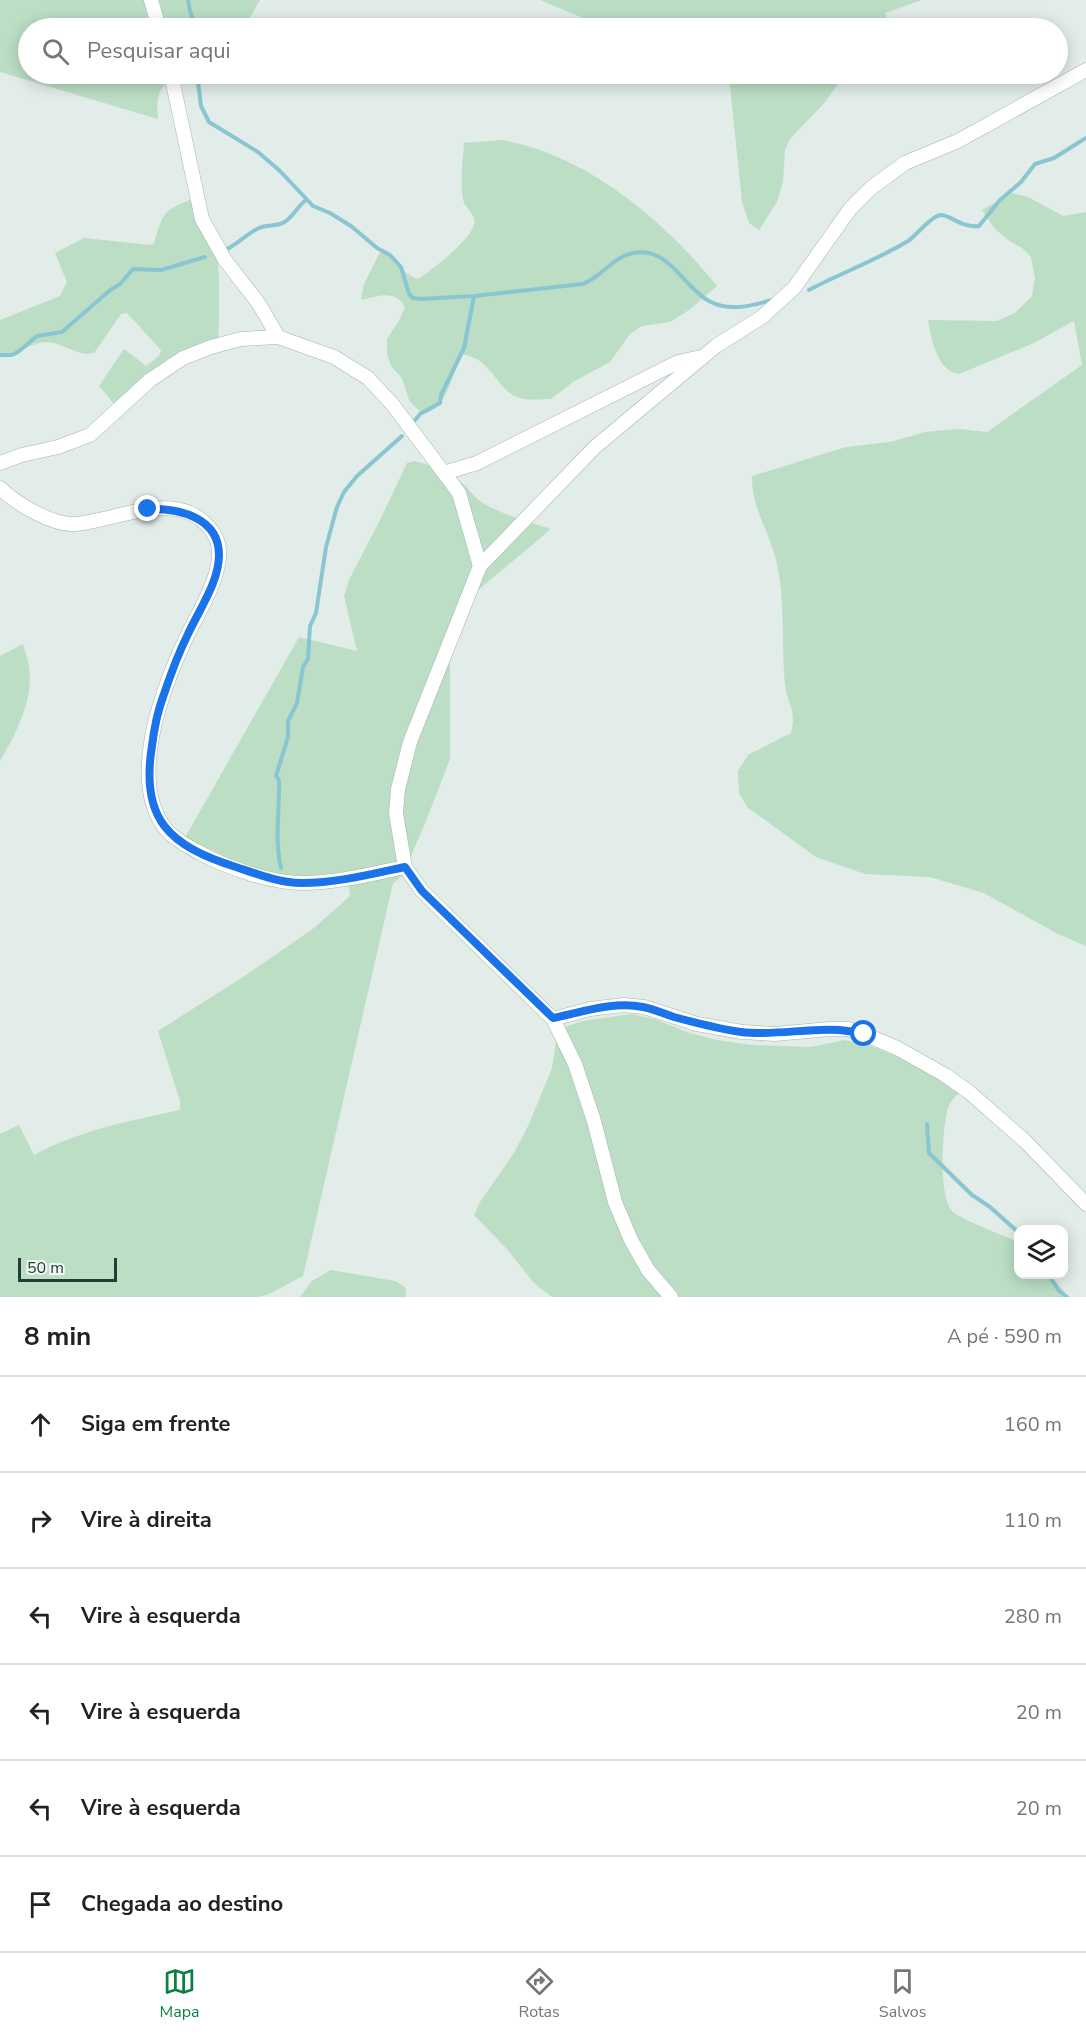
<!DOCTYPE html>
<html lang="pt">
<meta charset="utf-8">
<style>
:root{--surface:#fff;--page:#f2f2f2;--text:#222;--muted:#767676;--line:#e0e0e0;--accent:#0b8043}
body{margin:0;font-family:"Nunito Sans",sans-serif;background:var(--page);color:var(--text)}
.controls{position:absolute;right:18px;bottom:18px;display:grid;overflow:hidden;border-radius:12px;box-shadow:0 3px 15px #0003}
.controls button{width:54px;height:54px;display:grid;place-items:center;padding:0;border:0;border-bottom:2px solid var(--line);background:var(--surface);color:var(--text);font:30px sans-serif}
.scale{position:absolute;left:18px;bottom:15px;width:99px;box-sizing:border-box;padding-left:6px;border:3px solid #223e37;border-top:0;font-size:16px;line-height:21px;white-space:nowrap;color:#223e37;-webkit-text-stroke:4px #f3f9f6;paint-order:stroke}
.stop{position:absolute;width:18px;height:18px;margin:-14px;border:4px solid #1a73e8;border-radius:50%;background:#fff}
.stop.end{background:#1a73e8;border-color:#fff;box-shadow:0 2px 6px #0008}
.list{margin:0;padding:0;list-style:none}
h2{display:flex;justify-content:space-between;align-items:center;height:78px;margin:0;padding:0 24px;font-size:26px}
h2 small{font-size:20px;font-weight:400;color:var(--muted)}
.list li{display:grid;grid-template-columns:39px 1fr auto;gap:18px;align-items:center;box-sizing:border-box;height:96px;padding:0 24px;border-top:2px solid var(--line)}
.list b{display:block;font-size:22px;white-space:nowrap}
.list em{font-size:20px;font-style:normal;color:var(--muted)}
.icon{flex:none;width:33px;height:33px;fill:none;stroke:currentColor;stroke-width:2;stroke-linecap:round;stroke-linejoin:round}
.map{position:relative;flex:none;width:1086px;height:1297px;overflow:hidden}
.search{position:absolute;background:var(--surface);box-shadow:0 3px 15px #0003;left:18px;right:18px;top:18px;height:66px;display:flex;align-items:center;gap:15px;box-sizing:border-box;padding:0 21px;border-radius:33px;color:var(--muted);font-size:22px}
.sheet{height:654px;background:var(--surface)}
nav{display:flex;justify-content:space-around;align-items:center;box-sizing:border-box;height:84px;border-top:2px solid var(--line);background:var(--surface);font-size:16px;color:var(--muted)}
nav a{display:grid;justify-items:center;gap:3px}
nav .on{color:var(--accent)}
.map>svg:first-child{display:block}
.green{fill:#bbdec5}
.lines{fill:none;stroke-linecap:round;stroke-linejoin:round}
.stream{stroke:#89c6d2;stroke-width:4}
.minor-casing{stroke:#a5b4af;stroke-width:15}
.minor{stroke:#fff;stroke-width:14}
.route{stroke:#1a73e8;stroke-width:8}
</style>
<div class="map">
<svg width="1086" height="1297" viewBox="0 0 1086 1297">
<rect width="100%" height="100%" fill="#e2ece8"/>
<g class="green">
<path d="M0,0H260L244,28H28V74H217L165,84C156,95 157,105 158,119L0,72Z"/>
<polygon points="540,0 922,0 885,13 891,28 607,28"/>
<polygon points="727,74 849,74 840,81 826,101 790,139 785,150 783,182 777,202 759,230 749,223 742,202 729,76"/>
<path d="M502,140C587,155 664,220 717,286L689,310L670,322L642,326L630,334L610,362L573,382L551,399C541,399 526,401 517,397C495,388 492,357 460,354C453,374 447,410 422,414L409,400L402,378L391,366L387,354V339L400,319L405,307C395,289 377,296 361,300L364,284L381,250C396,257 401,274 418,279C432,270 471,240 474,224C477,214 464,208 463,199C460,181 463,161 464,143Z"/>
<path d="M1012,193L1028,197L1063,216L1086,212V946L1058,934L984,893L930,877L865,874L816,857L747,807L739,793L738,771L748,755L791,733C797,709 787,704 785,684C781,642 786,600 776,560C769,531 751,506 752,476L846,447L890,442L925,432L959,429L987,432L1082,365L1074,321L1034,343L959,374C937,371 931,338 928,320L997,321L1015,313L1032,296L1035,278L1031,257L1022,248L1008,240L995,229L982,210Z"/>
<path d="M195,198C199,203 204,207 207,212C223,242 219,316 218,350L159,377L122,413L99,386L124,349L146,366L159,356L161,350L127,313L121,314L94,353C77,357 64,343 48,342C32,342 17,353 2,358L0,356V320L60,296L67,282L55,253L84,238L151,245L154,243C164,210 163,211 195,198Z"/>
<path d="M414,461C430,465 448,471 461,482C470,490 475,499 485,504C505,516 529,522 551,529L471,596L450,661V759L424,826L402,876L393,883L303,1276L269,1294L258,1297H0V1134L19,1125L34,1155C80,1130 130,1121 180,1110V1101L158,1031L246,975L314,928L350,896L349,887L339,885L306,888L182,843L299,637L357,651L344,596L349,580L381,518L407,463Z"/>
<path d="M23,644C25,652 28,660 29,667C34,699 16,734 0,761V656Z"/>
<path d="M631,1014L654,1019L690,1033L717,1040L751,1045L811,1047L845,1040L868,1045L913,1063L962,1090C957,1095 950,1101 948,1108C942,1128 938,1195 952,1211C959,1219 1006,1236 1018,1242V1274L1050,1275L1069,1297H552L534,1283L506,1248L474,1215L480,1202L514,1153L529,1124L552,1068L558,1029L583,1021Z"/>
<polygon points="331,1270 395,1281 406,1288 406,1297 300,1297 312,1281"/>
</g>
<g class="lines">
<g class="stream">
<polyline points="188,0 190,11 196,28"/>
<path d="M197,74L201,106L209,122L258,152L280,171L313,206L330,213L351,226L377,248L390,255L401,267L409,294L413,298L420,299L474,296L583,284C602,277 612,257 633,253C669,246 683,287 709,301C729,312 751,306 772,300"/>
<path d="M223,251C236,246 246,234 259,228C268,224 279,227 286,221C294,215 298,206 306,200"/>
<path d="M809,290C841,273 877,260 908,241C917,235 930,217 940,215C950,214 960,228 979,226L1000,200L1021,182L1035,164L1054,158L1086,138"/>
<polyline points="0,355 12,355 18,352 37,336 62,332 109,291 120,284 133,269 161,270 205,257"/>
<polyline points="412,424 420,414 440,403 441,395 464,348 474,296"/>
<path d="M281,868C274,838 280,810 279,780L276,776L288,737V721L297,703L303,667L308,659L310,626L316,613L326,547L337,507L344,492L357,476L402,436"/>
<polyline points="927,1124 929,1153 972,1195 990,1207 1018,1232"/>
<polyline points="1048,1274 1059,1291 1067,1297"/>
</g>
<defs>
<g id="minor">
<polyline points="151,0 159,28"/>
<polyline points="171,74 202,219 225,260 259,304 278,337"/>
<polyline points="0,463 22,455 58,447 90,435 150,380 183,358 211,347 241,339 278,337 334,357 368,378 393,405 459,493 480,566"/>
<polyline points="444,473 477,463 678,362 701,357"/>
<path d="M0,488C17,504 53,526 76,524C120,520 184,484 215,536C230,563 200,609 188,634C164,684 127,778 165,828C175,840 189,847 202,854C229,868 271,883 302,883C336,883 372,874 405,867"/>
<polyline points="553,1019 590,1009 624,1005 644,1007 697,1024 742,1032 775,1034 829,1029 848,1029 864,1034 897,1048 945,1075 969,1092 1025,1141 1086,1204"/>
<polyline points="671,1297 648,1270 631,1240 615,1202 594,1121 575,1064 553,1019 422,891 405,867 396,813 398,789 410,742 480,566 595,447 716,346 762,317 794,288 850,209 871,188 905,163 958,141 1086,70"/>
</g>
</defs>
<use href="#minor" class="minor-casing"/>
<use href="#minor" class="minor"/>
</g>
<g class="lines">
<path class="route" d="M148,509C178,508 219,517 219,555C219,582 199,610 188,634C178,654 170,676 163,697C157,713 154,730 152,746C140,819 169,846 236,867C257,874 280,883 302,883C336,883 372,874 405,867L422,891L553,1018C582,1012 614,1001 643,1007C654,1009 664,1014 674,1017C696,1023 718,1029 741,1032C782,1037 824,1023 864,1034"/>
</g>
</svg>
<div class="controls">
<button><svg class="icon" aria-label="layers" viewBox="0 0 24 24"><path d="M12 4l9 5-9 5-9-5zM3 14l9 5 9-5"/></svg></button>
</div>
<div class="scale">50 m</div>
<div class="stop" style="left:864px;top:1034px"></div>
<div class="stop end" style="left:148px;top:509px"></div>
<div class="search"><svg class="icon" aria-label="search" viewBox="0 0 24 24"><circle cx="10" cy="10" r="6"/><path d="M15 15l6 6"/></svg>Pesquisar aqui</div>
</div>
<section class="sheet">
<h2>8 min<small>A pé · 590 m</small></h2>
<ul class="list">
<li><svg class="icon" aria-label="ahead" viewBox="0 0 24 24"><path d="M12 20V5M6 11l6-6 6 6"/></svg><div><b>Siga em frente</b></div><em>160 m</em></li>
<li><svg class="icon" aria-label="right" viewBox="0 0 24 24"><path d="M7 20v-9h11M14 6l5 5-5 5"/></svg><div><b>Vire à direita</b></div><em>110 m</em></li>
<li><svg class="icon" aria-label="left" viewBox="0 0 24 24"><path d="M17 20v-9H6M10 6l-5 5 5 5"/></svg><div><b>Vire à esquerda</b></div><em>280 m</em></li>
<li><svg class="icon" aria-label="left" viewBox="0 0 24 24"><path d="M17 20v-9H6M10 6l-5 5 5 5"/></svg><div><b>Vire à esquerda</b></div><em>20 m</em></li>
<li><svg class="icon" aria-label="left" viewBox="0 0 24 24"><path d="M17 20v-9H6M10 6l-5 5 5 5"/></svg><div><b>Vire à esquerda</b></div><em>20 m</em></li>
<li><svg class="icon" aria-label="arrive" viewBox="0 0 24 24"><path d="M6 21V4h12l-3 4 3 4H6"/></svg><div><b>Chegada ao destino</b></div></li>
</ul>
</section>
<nav>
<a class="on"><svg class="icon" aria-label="map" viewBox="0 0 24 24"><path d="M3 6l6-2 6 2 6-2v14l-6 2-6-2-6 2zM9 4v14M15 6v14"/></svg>Mapa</a>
<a><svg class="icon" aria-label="directions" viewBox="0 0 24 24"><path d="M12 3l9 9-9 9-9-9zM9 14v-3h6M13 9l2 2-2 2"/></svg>Rotas</a>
<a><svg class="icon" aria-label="saved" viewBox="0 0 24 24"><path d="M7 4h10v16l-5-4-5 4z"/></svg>Salvos</a>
</nav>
